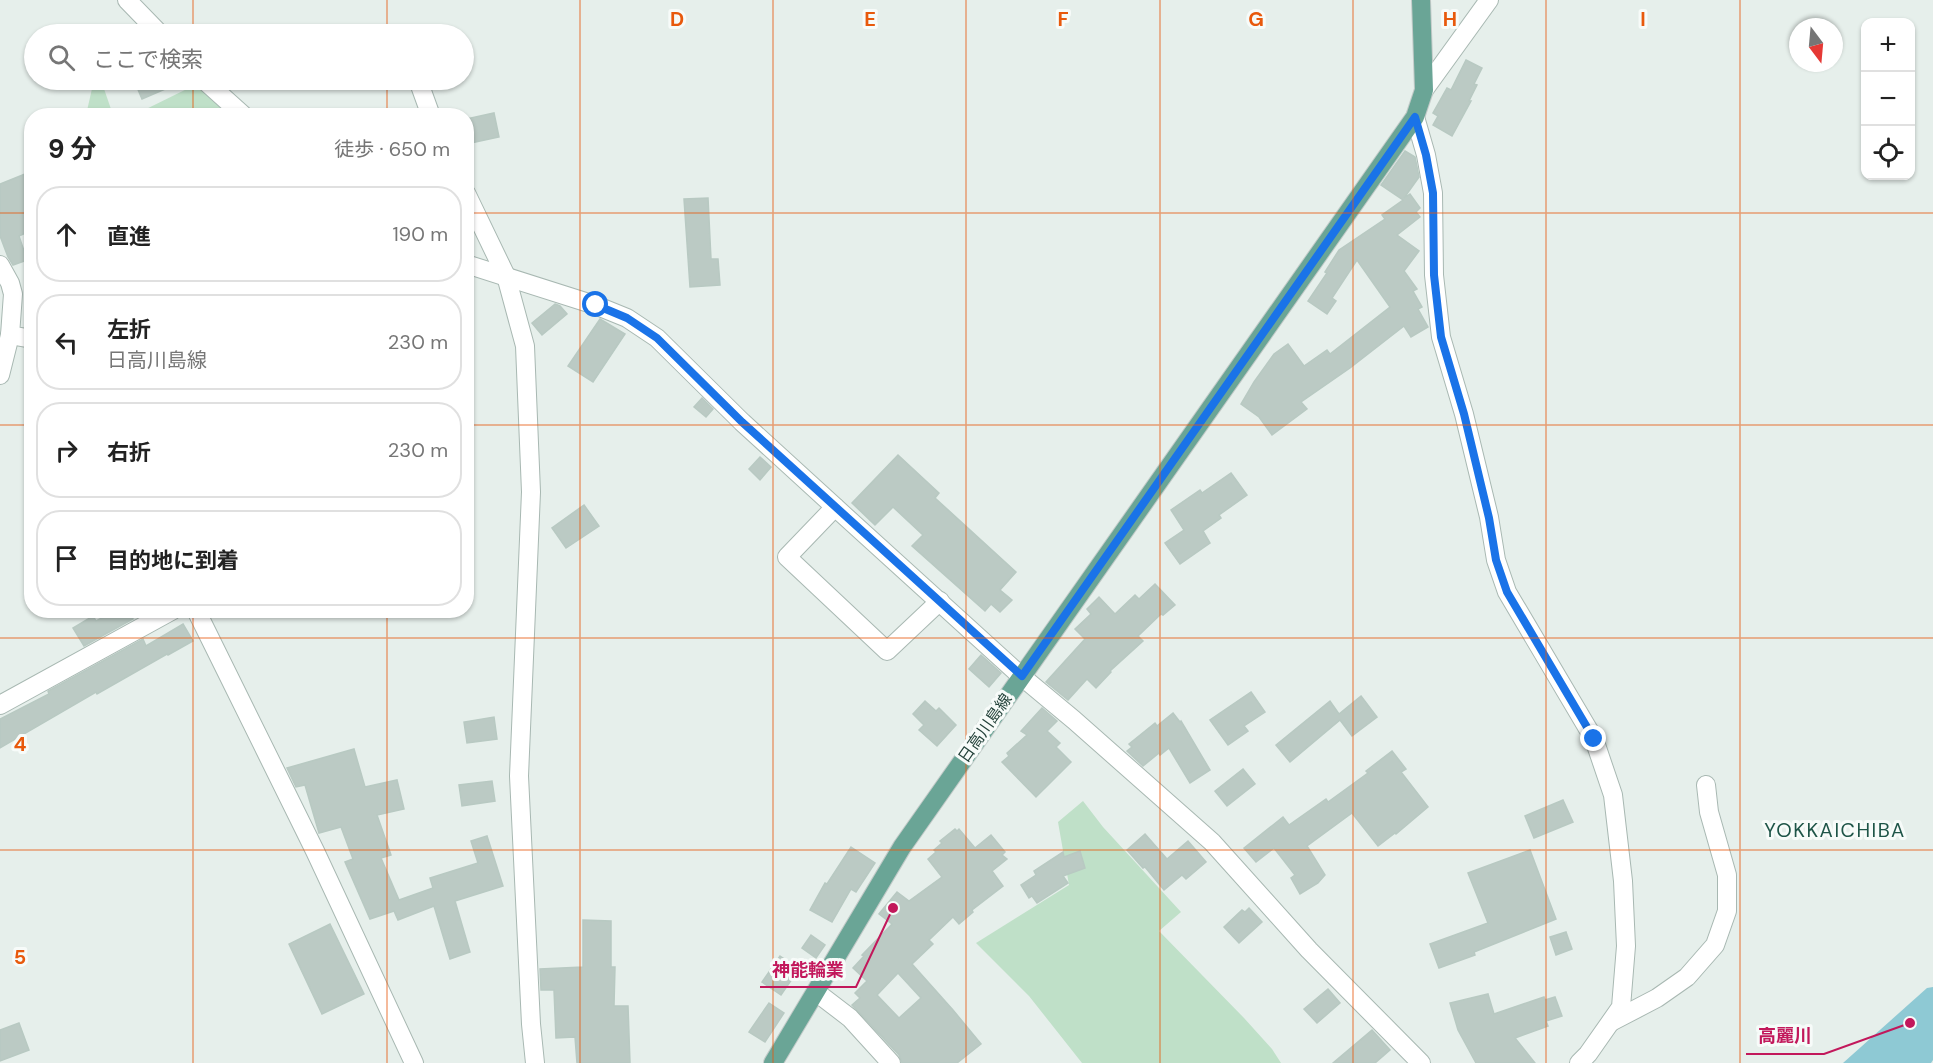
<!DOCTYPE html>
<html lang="ja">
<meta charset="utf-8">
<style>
:root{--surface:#fff;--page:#f2f2f2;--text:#222;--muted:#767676;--line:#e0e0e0}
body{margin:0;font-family:"DM Sans","Noto Sans JP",sans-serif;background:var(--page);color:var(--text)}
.controls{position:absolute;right:18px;top:18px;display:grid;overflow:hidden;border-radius:12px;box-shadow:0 2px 4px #0004}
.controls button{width:54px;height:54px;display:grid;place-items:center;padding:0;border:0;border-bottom:2px solid var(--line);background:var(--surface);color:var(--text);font:30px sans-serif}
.compass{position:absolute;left:1789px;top:18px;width:54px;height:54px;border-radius:50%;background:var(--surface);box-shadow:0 2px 4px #0004;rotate:164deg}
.stop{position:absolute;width:18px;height:18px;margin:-14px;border:4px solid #1a73e8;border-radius:50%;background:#fff}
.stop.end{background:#1a73e8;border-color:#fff;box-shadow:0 2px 6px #0008}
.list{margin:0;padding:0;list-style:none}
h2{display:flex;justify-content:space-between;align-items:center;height:78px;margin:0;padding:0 24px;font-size:26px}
h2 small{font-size:20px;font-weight:400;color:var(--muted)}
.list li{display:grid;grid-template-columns:39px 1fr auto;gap:18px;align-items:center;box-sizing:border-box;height:96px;margin:0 12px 12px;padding:0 12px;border:2px solid var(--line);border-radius:24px}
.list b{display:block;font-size:22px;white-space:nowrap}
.list p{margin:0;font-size:20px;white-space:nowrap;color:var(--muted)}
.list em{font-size:20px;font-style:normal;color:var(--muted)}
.icon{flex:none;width:33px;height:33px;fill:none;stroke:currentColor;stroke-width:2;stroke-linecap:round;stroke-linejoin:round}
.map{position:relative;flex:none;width:1933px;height:1063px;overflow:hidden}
.search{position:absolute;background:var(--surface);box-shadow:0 2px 4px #0004;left:24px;top:24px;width:450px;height:66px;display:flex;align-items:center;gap:15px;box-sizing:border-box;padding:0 21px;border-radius:33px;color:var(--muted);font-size:22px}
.panel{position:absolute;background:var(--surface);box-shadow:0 2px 4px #0004;left:24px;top:108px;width:450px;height:510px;border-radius:24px}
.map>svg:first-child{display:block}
.green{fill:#bfe0c8}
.water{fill:#8ec9d4}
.building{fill:#bbcac4;stroke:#b8c9c2;stroke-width:1.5;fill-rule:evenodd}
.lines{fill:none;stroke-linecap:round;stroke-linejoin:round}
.minor-casing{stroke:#a8b8b2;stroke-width:20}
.major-casing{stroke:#c2cac8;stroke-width:20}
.minor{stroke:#fff;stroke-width:18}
.major{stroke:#6aa596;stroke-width:18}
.route{stroke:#1a73e8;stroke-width:8}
.grid{fill:none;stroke:#e8590c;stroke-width:1.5;stroke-opacity:0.55}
.labels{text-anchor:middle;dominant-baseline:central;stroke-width:6;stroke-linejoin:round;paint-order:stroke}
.street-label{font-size:16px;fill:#24423a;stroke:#f7fbf9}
.quarter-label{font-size:20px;letter-spacing:1.5px;fill:#1f5548;stroke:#f7fbf9}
.grid-label{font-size:20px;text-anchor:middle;font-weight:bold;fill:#e8590c;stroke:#f7fbf9;stroke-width:6;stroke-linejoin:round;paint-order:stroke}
.leader{fill:none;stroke:#c2185b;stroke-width:2}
.callout-dot{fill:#c2185b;stroke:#f7fbf9;stroke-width:2}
.callout-label{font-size:18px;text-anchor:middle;font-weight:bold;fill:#c2185b;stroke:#f7fbf9;stroke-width:6;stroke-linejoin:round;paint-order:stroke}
</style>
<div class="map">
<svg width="1933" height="1063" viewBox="0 0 1933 1063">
<rect width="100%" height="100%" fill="#e6efeb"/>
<g class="green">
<polygon points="94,80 101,80 113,115 86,115"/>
<polygon points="197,84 233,116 132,116"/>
<polygon points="1083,801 1103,827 1181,912 1159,931 1244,1018 1272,1049 1281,1063 1082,1063 1029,996 976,943 1069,885 1058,822"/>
</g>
<polygon class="water" points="1933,987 1933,1060 1931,1063 1843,1063 1927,988"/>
<g class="building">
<polygon points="1466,60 1482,68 1474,84 1477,85 1469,101 1471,101 1452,136 1433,125 1438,116 1433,113 1447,88 1451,90"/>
<polygon points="134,80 186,80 142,99"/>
<polygon points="494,113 499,137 466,144 466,119"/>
<polygon points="1405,151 1415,157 1419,177 1404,198 1410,194 1420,208 1416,212 1420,217 1397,235 1419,251 1404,271 1417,289 1413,291 1422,307 1418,309 1428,327 1411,337 1404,326 1350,368 1301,402 1307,409 1272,435 1259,417 1241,404 1254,382 1274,354 1288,344 1304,366 1327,350 1330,354 1390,307 1357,260 1332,298 1336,301 1327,314 1308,301 1327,273 1325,272 1339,250 1385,219 1382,215 1403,200 1381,185"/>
<polygon points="25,174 32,190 32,192 27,194 32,206 32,215 24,218 30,231 19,236 27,260 13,265 8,257 0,236 0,184"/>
<polygon points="708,198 711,259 718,259 720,285 690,287 684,199"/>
<polygon points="555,304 560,306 567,314 542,335 532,323"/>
<polygon points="600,319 625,334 593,382 568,366"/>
<polygon points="702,398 713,409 706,417 694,407"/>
<polygon points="898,455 939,493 935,498 1016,572 1000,590 1012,600 1000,612 991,604 985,611 912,546 923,535 893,507 875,525 852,503"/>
<polygon points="760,457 771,467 760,480 749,469"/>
<polygon points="1231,473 1247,495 1219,515 1221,518 1203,531 1210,543 1180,564 1165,543 1184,530 1171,510 1200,490 1202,493"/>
<polygon points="584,505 599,526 566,548 552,528"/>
<polygon points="1155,584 1175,605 1163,615 1161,614 1138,636 1143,641 1110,671 1111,672 1096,688 1087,679 1068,700 1046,682 1085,639 1075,629 1091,614 1087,609 1099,597 1115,614 1135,595 1139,599"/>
<polygon points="117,610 129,610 133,619 84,646 73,628 93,616 96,621"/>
<polygon points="183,624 193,641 168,655 167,654 97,694 96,692 0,748 0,719 49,694 48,691 143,639 146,646"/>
<polygon points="981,655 1001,673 989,687 969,669"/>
<polygon points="1251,692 1265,712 1244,726 1248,731 1228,745 1210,720"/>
<polygon points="1361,696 1377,717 1352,736 1340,720 1290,762 1276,745 1330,701 1339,714"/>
<polygon points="925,701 936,711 939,708 956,725 937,746 919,730 924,725 913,714"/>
<polygon points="1042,708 1057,721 1047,731 1060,743 1056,747 1071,762 1036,797 1002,762 1009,756 1007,753 1027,735 1021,731"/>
<polygon points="1173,713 1180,722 1181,721 1210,770 1190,783 1169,748 1160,755 1159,753 1143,766 1127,751 1132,747 1129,744 1155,723 1157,726"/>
<polygon points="494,717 497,739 467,743 464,722"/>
<polygon points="354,749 365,787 397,780 404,809 377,815 391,855 381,858 399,900 433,888 430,878 478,863 471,841 487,836 503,886 455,901 470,952 450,959 434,906 398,920 394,911 370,919 345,862 353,859 341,827 319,833 305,785 296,787 287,768"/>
<polygon points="1392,751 1406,769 1401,772 1428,807 1396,834 1395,833 1378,846 1352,813 1307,846 1325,875 1318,883 1300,894 1291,878 1295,875 1274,848 1256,862 1244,848 1283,817 1289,825 1326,799 1328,802 1368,773 1366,771"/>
<polygon points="1243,769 1255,784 1227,806 1215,791"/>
<polygon points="492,781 495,801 462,806 459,785"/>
<polygon points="1563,800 1573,822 1534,838 1525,816"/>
<path d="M955,829L957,831L959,829L975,848L991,835L1005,852L1002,855L1007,859L992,871L1003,886L972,910L973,912L959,924L953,917L929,940L933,944L912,964L953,1010L981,1044L957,1063H902L899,1055L852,1005L860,998L855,993L867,981L853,968L864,956L862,955L892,924L879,914L897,892L909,901L942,877L928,859L936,852L934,850L942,843L940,841ZM898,973L921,998L899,1018L877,995Z"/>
<polygon points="1145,834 1167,859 1188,841 1206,862 1186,879 1182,875 1164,890 1145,867 1143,868 1127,850"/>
<polygon points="851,847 875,863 856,892 851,889 832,922 810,910 825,883 827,884"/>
<polygon points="1530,850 1556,919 1474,952 1475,955 1439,968 1430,944 1488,923 1468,873"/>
<polygon points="1080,851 1085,868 1063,876 1068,883 1037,903 1032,896 1029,898 1021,885 1036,875 1034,871 1063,852 1064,857"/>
<polygon points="1249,908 1262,922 1239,943 1224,927 1242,910 1245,912"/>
<polygon points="583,920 611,921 611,967 615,967 614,1006 628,1006 630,1063 577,1063 575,1037 556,1038 554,990 541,990 540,969 583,967"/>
<polygon points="330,924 364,994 322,1014 289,944"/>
<polygon points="1566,932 1572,949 1556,955 1550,937"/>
<polygon points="811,935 825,945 816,958 802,948"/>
<polygon points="780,956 799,969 781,995 762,982"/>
<polygon points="1328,989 1340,1003 1317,1023 1304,1009"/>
<polygon points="1488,994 1494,1014 1544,997 1545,1000 1555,997 1562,1016 1546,1021 1548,1026 1515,1038 1535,1063 1476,1063 1458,1030 1450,1003"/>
<polygon points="769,1003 784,1013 765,1042 749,1032"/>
<polygon points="19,1023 29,1050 0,1061 0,1030"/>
<polygon points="1372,1030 1390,1050 1375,1063 1333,1063"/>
</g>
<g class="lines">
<defs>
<g id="minor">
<polyline points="127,0 160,34"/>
<polyline points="204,80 244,116"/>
<polyline points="418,80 431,116"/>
<polyline points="1424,90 1489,0"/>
<polyline points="1415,117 1426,155 1433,193 1434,275 1441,337 1464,414 1489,517 1496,560 1507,592 1594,739 1613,795 1623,881 1626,946 1621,1007 1588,1054 1579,1063"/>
<polyline points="466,193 506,276 525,346 531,492 519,776 531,1024 535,1063"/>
<polyline points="466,264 595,305 627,318 657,338 742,422 835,507 1021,676 1074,720 1212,842 1309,950 1421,1063"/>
<polyline points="0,265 10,283 13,294 10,335 32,339"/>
<polyline points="0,375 10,335"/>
<polyline points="835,507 787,557 887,651 940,601"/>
<polyline points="196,610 315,851 414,1063"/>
<polyline points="0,705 173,610"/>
<polyline points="816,992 850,1018 891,1063"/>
<polyline points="1611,1022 1657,998 1687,977 1715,945 1727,911 1727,875 1709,812 1706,785"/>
</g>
<polyline id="major" points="773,1063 902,847 1415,117 1424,90 1421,0"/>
</defs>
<use href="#minor" class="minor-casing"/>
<use href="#major" class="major-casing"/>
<use href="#minor" class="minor"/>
<use href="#major" class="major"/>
</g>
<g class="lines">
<polyline class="route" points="596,305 627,318 657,338 742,422 1022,676 1415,117 1426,155 1433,193 1434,275 1441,337 1464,414 1489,518 1496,560 1507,592 1594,739"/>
</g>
<path class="grid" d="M193,0V34M387,0V34M580,0V1063M773,0V1063M966,0V1063M1160,0V1063M1353,0V1063M1546,0V1063M1740,0V1063M193,80V116M387,80V116M0,213H32M466,213H1933M0,425H32M466,425H1933M193,610V1063M387,610V1063M0,638H1933M0,850H1933"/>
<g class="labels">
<g class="street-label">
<text transform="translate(985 728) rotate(-55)">日高川島線</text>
</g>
<g class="quarter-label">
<text x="1835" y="830">YOKKAICHIBA</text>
</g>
</g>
<g class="grid-label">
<text x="677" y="26">D</text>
<text x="870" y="26">E</text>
<text x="1063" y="26">F</text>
<text x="1256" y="26">G</text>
<text x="1450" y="26">H</text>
<text x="1643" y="26">I</text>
<text x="20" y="751">4</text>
<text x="20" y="964">5</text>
</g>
<path class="leader" d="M893 908L856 987H760M1910 1023L1824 1054H1746"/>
<g class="callout-dot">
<circle cx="893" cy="908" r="6"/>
<circle cx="1910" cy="1023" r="6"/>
</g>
<g class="callout-label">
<text x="808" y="976">神能輪業</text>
<text x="1785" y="1042">高麗川</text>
</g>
</svg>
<div class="controls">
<button>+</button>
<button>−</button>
<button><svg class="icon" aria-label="locate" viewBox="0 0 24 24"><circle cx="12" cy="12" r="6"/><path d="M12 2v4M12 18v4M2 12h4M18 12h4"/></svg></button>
</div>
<svg class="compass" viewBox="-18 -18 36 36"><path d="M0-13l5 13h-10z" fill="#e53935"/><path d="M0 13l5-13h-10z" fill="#767676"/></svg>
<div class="stop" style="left:596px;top:305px"></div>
<div class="stop end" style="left:1594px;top:739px"></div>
<div class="search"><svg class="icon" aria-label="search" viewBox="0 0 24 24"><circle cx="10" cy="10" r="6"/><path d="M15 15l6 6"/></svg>ここで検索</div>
<section class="panel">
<h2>9 分<small>徒歩 · 650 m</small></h2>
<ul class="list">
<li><svg class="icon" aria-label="ahead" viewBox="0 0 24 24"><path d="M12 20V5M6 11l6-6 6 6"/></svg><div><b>直進</b></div><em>190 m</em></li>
<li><svg class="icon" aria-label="left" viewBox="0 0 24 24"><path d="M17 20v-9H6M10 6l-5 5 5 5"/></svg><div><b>左折</b><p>日高川島線</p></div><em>230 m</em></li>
<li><svg class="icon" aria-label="right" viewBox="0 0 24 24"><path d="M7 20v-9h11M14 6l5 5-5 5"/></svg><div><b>右折</b></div><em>230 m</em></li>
<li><svg class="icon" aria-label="arrive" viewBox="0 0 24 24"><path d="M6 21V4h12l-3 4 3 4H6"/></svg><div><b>目的地に到着</b></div></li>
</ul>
</section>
</div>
